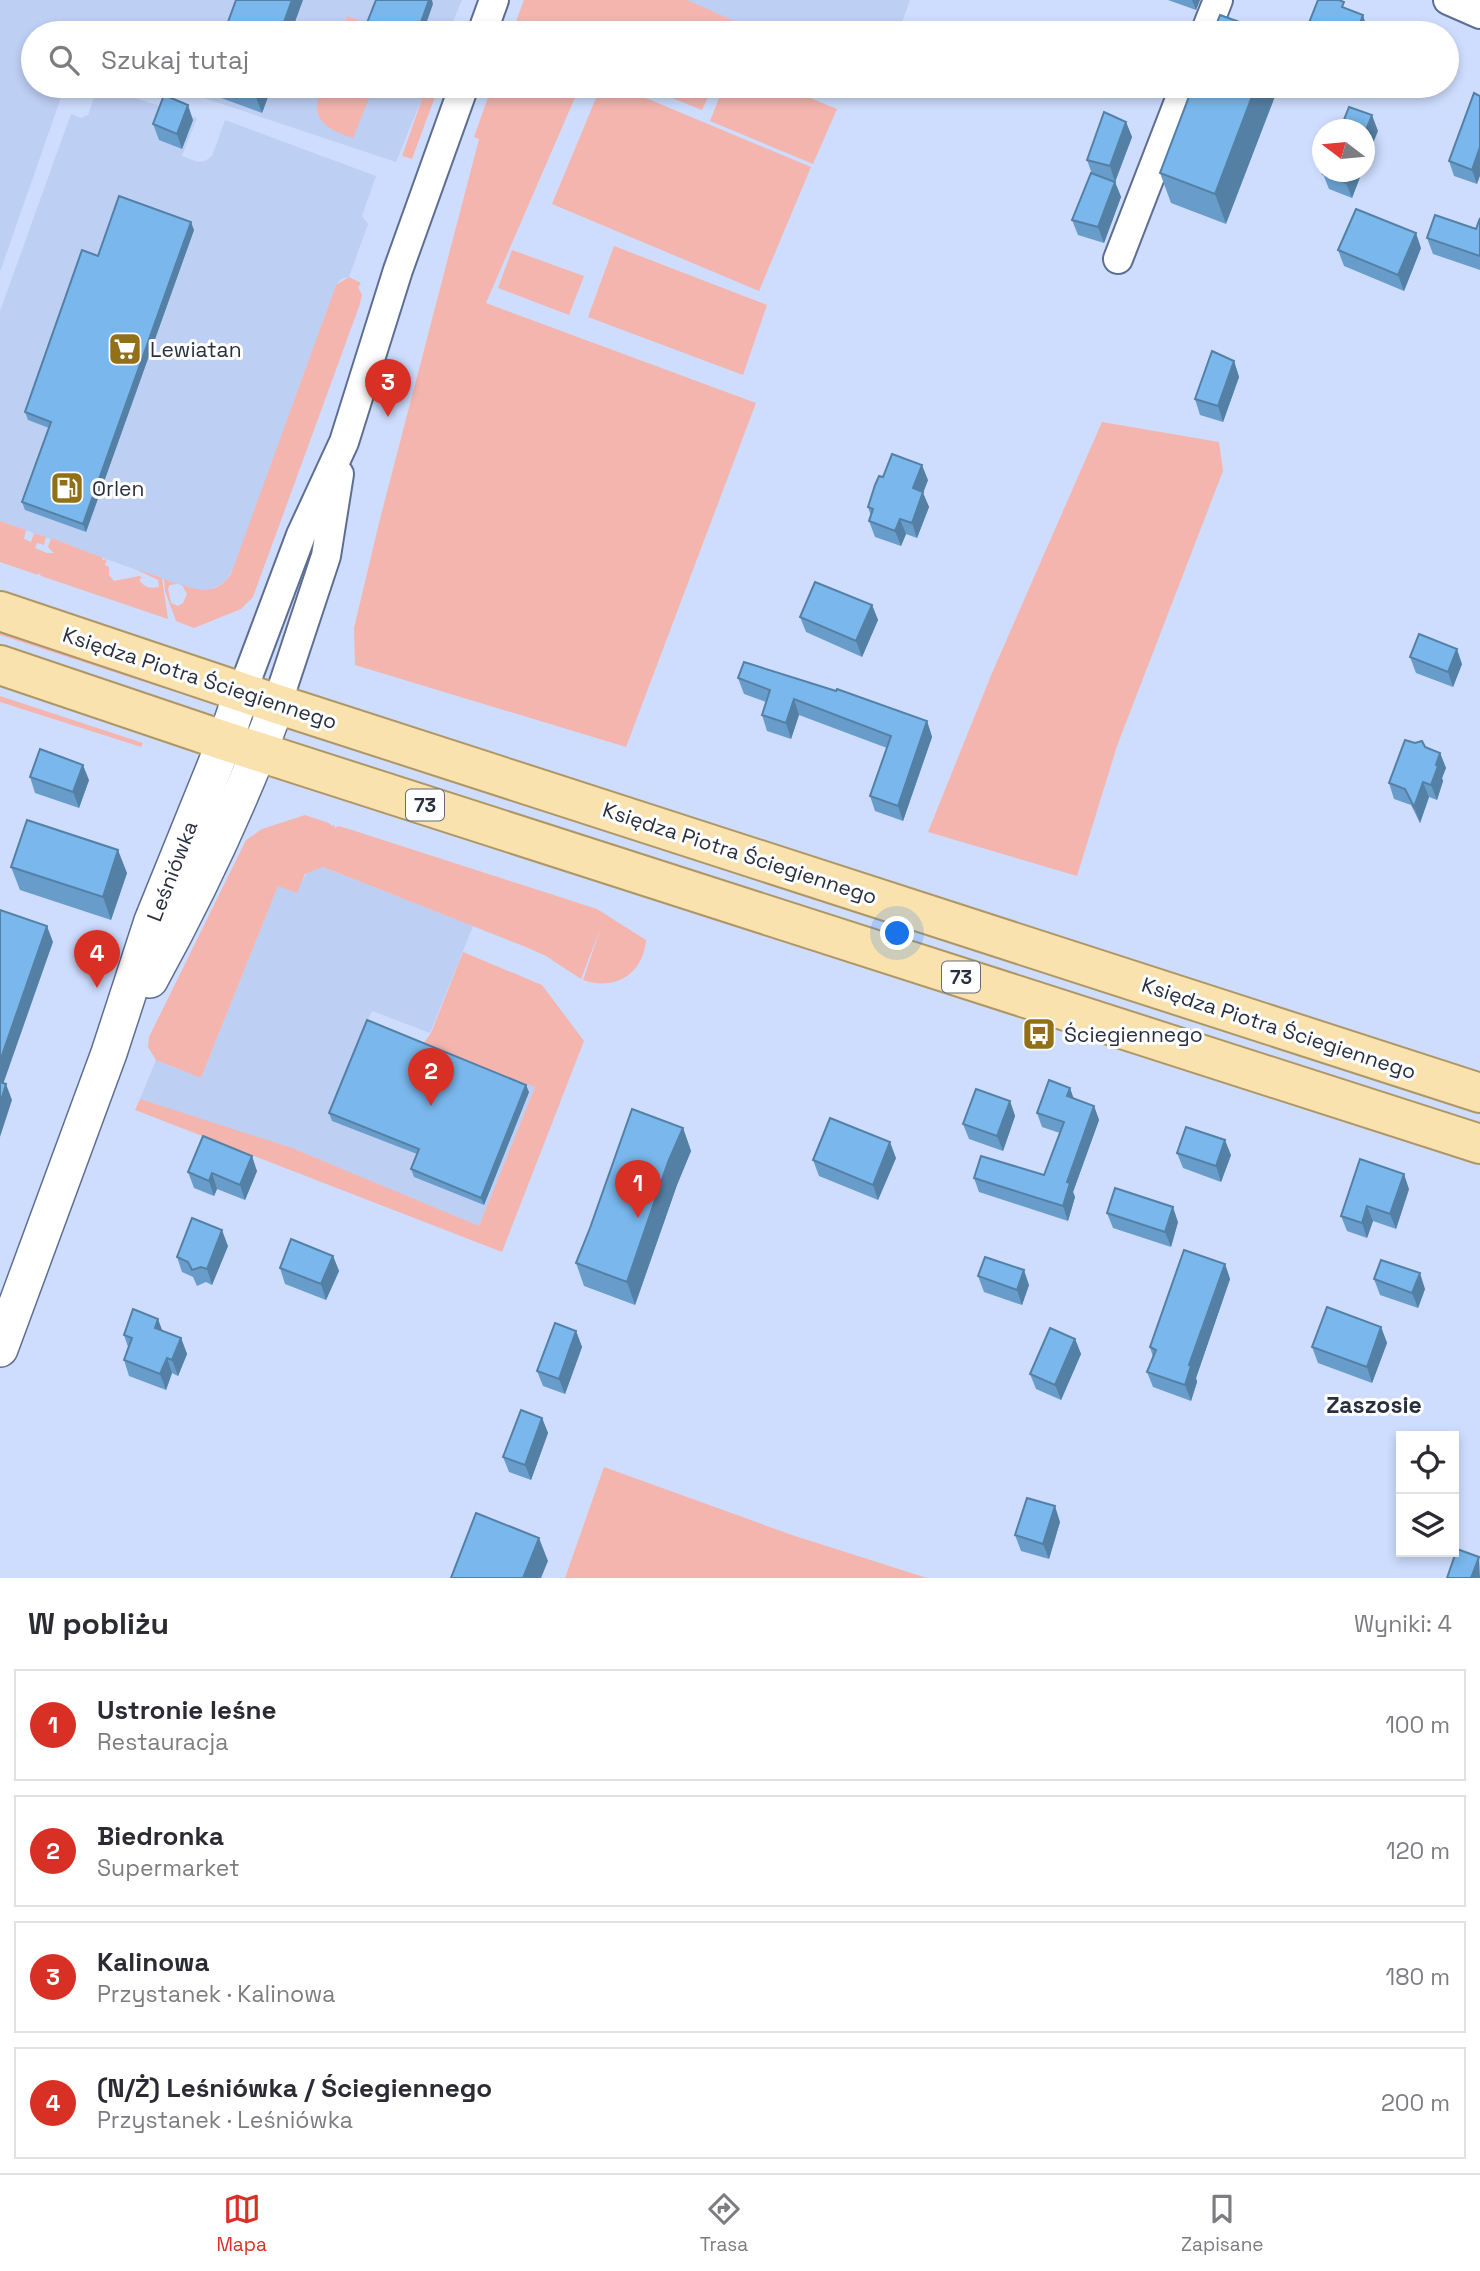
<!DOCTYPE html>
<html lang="pl">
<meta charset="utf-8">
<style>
:root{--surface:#fff;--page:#f2f2f3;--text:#2b2b33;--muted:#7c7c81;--line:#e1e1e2;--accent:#d93025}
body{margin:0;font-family:"Space Grotesk",sans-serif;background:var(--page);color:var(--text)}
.controls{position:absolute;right:21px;bottom:21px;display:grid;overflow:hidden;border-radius:0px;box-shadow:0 4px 10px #0003}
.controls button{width:63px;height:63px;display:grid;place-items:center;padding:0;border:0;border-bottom:2px solid var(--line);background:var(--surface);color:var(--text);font:35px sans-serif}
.compass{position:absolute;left:1312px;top:119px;width:63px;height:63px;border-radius:50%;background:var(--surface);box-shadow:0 4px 10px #0003;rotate:286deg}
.you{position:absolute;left:898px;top:934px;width:24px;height:24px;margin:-18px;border:5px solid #fff;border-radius:50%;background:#1a73e8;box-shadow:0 0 0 10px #1a73e833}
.badge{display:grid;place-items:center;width:46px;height:46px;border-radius:50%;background:var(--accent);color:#fff;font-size:23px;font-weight:700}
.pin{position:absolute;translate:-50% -58px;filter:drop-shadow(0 2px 4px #0008)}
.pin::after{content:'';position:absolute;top:37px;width:24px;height:21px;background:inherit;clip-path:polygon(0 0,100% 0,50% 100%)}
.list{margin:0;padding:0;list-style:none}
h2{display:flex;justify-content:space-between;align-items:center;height:91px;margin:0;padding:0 28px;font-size:30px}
h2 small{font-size:23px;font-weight:400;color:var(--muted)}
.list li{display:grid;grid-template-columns:46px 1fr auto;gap:21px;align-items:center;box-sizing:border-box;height:112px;margin:0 14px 14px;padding:0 14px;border:2px solid var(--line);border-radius:0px}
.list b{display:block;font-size:26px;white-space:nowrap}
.list p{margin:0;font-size:23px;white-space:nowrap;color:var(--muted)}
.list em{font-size:23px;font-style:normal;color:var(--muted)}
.icon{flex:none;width:38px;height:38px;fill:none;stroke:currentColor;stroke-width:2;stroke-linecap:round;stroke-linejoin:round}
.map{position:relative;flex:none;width:1480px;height:1578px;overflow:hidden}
.search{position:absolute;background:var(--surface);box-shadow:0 4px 10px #0003;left:21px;right:21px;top:21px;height:77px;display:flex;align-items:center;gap:18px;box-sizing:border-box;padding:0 24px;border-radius:38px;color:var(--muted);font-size:26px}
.sheet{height:595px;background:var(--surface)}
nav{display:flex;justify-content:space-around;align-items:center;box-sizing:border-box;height:98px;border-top:2px solid var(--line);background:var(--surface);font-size:19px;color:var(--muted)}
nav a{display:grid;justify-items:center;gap:4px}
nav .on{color:var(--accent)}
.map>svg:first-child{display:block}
.built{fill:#becff4}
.green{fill:#f4b5af}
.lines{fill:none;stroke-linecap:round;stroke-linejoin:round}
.minor-casing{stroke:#5d6e92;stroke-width:32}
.tertiary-casing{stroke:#5d6e92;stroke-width:38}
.primary-casing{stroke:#af9765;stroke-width:42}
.minor{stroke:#fff;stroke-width:28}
.tertiary{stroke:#fff;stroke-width:35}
.primary{stroke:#fae2af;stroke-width:38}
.wall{fill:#689dcb}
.shaded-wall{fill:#5580a5}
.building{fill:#79b7ec;stroke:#5580a5;stroke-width:2}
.labels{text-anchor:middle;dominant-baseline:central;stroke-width:6;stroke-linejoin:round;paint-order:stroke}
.shield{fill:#fefefe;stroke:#686d78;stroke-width:2}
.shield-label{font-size:19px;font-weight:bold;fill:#282f3f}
.poi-label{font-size:21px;fill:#282f3f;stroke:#fefefe;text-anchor:start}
.street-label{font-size:21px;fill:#282f3f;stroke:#fefefe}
.neighbourhood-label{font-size:23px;font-weight:bold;fill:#282f3f;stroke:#fefefe}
</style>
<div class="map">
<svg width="1480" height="1578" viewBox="0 0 1480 1578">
<rect width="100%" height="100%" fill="#ceddfe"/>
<g class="built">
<polygon points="0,0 462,0 448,33 33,33 33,86 65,86 0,272"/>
<polygon points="524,0 910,0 898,33 512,33"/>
<polygon points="98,86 197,118 182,156 198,162 205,161 212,156 225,120 376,176 362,216 368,224 349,277 341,279 336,285 234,568 225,582 210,590 202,592 162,579 0,521 0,311 71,114 81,118 88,115"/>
<polygon points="168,86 427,86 396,162"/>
<polygon points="323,867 473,926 430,1033 372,1011 367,1022 535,1087 479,1227 292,1148 260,1145 140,1099 156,1060 201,1078 278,886 300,884 308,872"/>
</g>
<g class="green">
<polygon points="524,0 687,0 741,24 737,33 512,33"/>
<polygon points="347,16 368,24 365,33 341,33"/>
<path d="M322,86H374L353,138C323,128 309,119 322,86Z"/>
<polygon points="415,86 439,86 412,159 402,156 422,99 412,95"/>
<polygon points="492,86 580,86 486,303 756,403 626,747 355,665 354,628 380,519 479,139 474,137"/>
<polygon points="601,86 617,86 811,167 759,291 552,204"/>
<polygon points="642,86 713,86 702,110"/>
<polygon points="724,86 781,86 837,109 813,164 710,121"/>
<polygon points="614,246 767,305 743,375 588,317"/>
<polygon points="512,250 584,276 569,315 498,288"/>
<path d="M349,277L361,283L358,287L362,295L360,304L253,597L241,609L194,628L176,621L165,591L164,579L177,584L170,585L168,588L171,603L178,606L183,603L187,594L182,585C202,592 217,594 231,574L336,285Z"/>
<polygon points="1102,422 1219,442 1223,471 1117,746 1077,876 928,832 992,673"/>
<path d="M0,521L26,530L24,539L31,542L34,533L46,537L44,545L37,543L35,548L47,553H54L48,547L51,538L101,557L103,560L107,559L105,565L109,567V575L114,581L139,576L142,577L139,580C144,587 150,589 159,587L158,580L135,569L162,578L168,619L41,576L39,573L38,575L0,562Z"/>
<polygon points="0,628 165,684 163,688 0,635"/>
<polygon points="0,696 143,743 141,747 0,702"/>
<path d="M305,815L329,823L332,826L334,825L335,828L338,826L352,830L597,909L646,940C643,975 614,991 583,980L601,927L581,979L546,956L526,947L323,867L305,874L297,893L278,886L201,1078L156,1060L148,1047L149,1037L246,840L262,829Z"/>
<polygon points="463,952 542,985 584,1041 502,1252 135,1110 140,1099 292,1148 479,1226 535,1087 423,1044 431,1033"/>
<polygon points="604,1467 792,1535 927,1578 565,1578"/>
</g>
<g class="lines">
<defs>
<g id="minor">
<polyline points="1448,0 1480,14"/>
<polyline points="482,33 494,0"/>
<polyline points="1205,33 1218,0"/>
<polyline points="1118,259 1185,86"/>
<polyline points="242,692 301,535 344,442 398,270 464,86"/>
<polyline points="277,704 326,556 339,474"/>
</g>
<g id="tertiary">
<path d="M150,980C199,891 242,799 277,704"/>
<polyline points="0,1349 109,1053 152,921 225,741 242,692"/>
</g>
<g id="primary">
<polyline points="0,611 277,704 1480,1093"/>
<polyline points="0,665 225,741 1480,1144"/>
</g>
</defs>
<use href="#minor" class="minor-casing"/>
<use href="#tertiary" class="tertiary-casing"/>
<use href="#primary" class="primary-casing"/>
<use href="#minor" class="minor"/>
<use href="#tertiary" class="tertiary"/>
<use href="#primary" class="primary"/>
</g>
<g class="wall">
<polygon points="1168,0 1200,0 1196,10"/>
<polygon points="209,86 272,86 262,113 213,95"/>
<polygon points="1193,86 1226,224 1171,203 1160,173"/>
<polygon points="1379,86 1423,86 1420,97"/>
<polygon points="1480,96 1477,184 1454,176 1449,161"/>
<polygon points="193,120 182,149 159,140 153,124"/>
<polygon points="1126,122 1132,137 1115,182 1121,197 1104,243 1078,235 1072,220 1092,174 1087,160"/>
<polygon points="1324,172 1362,172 1352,198 1329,189 1323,174"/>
<polygon points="1480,218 1480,270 1433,254 1427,238 1476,229"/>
<polygon points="194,230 86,532 25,510 22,502 49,428 28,420 25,412 98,256"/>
<polygon points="1421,248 1404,291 1344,266 1338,250"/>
<polygon points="1234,361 1239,377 1223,422 1200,415 1195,399"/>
<polygon points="883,477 928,480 923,493 929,507 917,538 906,534 901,546 875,537 869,521 871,516 868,507"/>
<polygon points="872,605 878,620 862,657 806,632 800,617"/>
<polygon points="1410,657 1462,664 1453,687 1416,673"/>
<polygon points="738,678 927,721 932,737 903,821 875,811 870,796 887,748 799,715 791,739 767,731 762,715 766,702 744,694"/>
<polygon points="1425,747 1440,753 1446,768 1442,778 1443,781 1437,800 1429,797 1420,823 1411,805 1394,799 1389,783"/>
<polygon points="30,777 89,780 79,808 35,793"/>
<polygon points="11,867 127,873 111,920 20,890"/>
<polygon points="529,1092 484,1205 414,1177 411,1169 417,1154 332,1121 329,1113"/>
<polygon points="1074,1099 1094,1106 1099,1120 1073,1192 1075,1197 1068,1221 979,1192 974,1178 1044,1175 1060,1133 1042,1127 1037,1113"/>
<polygon points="1010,1101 1015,1116 1003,1151 969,1139 963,1124"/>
<polygon points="683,1128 691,1151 677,1185 635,1305 584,1286 576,1263"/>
<polygon points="1177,1153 1231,1155 1221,1182 1183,1168"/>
<polygon points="896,1158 878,1200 819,1176 813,1160"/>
<polygon points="257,1171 245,1200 217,1189 214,1196 194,1188 188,1172"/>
<polygon points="1409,1189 1396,1229 1373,1221 1367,1238 1347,1231 1341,1216"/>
<polygon points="1107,1213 1178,1222 1171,1247 1113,1228"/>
<polygon points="228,1246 212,1285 206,1282 197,1286 193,1277 182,1272 177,1257"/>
<polygon points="333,1256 339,1271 326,1300 285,1284 280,1268"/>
<polygon points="1225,1264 1230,1279 1196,1378 1197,1382 1191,1401 1153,1387 1147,1372 1153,1357 1150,1347"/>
<polygon points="978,1276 1029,1285 1022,1305 984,1292"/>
<polygon points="1374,1279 1425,1289 1418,1308 1380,1295"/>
<polygon points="1381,1327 1387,1343 1372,1383 1318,1363 1312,1347"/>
<polygon points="163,1331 181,1338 187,1354 178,1376 172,1373 166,1390 129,1376 124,1360 128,1347 124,1335"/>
<polygon points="576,1331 582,1347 565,1394 543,1386 537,1371"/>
<polygon points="1075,1339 1081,1354 1061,1400 1036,1389 1030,1374"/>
<polygon points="542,1418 548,1433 531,1480 509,1472 503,1457"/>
<polygon points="1060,1522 1049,1559 1021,1551 1015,1535"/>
</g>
<g class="shaded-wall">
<polygon points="292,0 303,0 291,33 280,33"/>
<polygon points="429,0 432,0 433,4 423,33 417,33"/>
<polygon points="1192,0 1200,0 1196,10"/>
<polygon points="1363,15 1368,31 1360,23"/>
<polygon points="260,86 272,86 262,113 256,97"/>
<polygon points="1256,86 1279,86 1226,224 1215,194"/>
<polygon points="1416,86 1423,86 1420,97"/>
<polygon points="188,105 193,120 182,149 177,134"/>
<polygon points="1372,115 1378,131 1364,165 1364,135"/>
<polygon points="1126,122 1132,137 1115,182 1110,166"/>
<polygon points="1480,147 1480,176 1477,184 1472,170"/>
<polygon points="1350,172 1362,172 1352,198 1346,183"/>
<polygon points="1115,182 1121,197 1104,243 1098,227"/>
<polygon points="191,222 194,230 86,532 83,524"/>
<polygon points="1416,233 1421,248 1404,291 1398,275"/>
<polygon points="1234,361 1239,377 1223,422 1218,406"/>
<polygon points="922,465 928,480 923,493 929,507 917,538 912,523 913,488"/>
<polygon points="900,519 906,534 901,546 895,531"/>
<polygon points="872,605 878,620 862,657 856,641"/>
<polygon points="1457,649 1462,664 1453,687 1448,672"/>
<polygon points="794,699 799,715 791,739 786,723"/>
<polygon points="927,721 932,737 903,821 898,806"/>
<polygon points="1440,753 1446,768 1442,778 1443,781 1437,800 1431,785 1436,765"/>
<polygon points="83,765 89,780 79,808 73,792"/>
<polygon points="1423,782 1429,797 1420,823 1414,807"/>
<polygon points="118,850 127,873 111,920 103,897"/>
<polygon points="47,926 53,942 0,1093 0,1061"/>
<polygon points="6,1084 12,1100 0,1137 0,1104"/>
<polygon points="526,1085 529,1092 484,1205 481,1198"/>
<polygon points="1070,1088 1075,1102 1067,1096"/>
<polygon points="1010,1101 1015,1116 1003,1151 997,1136"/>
<polygon points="1094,1106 1099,1120 1073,1192 1075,1197 1068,1221 1063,1206 1067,1182"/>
<polygon points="683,1128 691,1151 677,1185 635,1305 627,1282 668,1162"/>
<polygon points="1225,1140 1231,1155 1221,1182 1216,1166"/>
<polygon points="890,1142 896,1158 878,1200 873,1185"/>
<polygon points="252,1156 257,1171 245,1200 240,1185"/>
<polygon points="212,1173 217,1189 214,1196 209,1181"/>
<polygon points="1404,1174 1409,1189 1396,1229 1390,1214"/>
<polygon points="1367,1206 1373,1221 1367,1238 1362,1223"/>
<polygon points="1173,1207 1178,1222 1171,1247 1165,1232"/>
<polygon points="222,1230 228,1246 212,1285 207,1269"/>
<polygon points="333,1256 339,1271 326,1300 321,1284"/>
<polygon points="1225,1264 1230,1279 1196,1378 1197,1382 1191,1401 1185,1385 1189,1365"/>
<polygon points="1024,1270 1029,1285 1022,1305 1017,1290"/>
<polygon points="1420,1273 1425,1289 1418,1308 1412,1293"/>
<polygon points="158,1319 164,1335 155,1328"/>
<polygon points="1381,1327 1387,1343 1372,1383 1367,1367"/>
<polygon points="576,1331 582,1347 565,1394 559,1379"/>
<polygon points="181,1338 187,1354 178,1376 172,1360"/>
<polygon points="1075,1339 1081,1354 1061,1400 1055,1385"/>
<polygon points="167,1358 172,1373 166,1390 160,1374"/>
<polygon points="542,1418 548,1433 531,1480 525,1465"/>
<polygon points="1055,1506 1060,1522 1049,1559 1043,1544"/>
<polygon points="539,1538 548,1561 541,1578 523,1578"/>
<polygon points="1479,1557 1480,1578 1471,1578"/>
</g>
<g class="building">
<polygon points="236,0 292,0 280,33 224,33"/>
<polygon points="376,0 429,0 417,33 363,33"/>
<polygon points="1318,0 1339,0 1344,2 1342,7 1363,15 1360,23 1397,33 1305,33"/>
<polygon points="1220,15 1270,33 1213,33"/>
<polygon points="225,86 260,86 256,97"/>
<polygon points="1193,86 1256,86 1215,194 1160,173"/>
<polygon points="1474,93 1480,96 1480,147 1472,170 1449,161"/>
<polygon points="164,95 188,105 177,134 153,124"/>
<polygon points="1349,107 1372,115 1364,135 1364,130 1340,130"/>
<polygon points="1104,112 1126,122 1110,166 1087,160"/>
<polygon points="1324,172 1350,172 1346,183 1323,174"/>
<polygon points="1091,173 1115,182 1098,227 1072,220"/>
<polygon points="119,196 191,222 83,524 22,502 51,422 25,412 82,250 98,256"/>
<polygon points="1356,209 1416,233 1398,275 1338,250"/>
<polygon points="1435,215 1476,229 1480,218 1480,256 1427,238"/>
<polygon points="1212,351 1234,361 1218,406 1195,399"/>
<polygon points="892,454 922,465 913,488 923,492 912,523 900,519 895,531 869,521 873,509 868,507 875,485 879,476 883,477"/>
<polygon points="815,582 872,605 856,641 800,617"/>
<polygon points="1419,634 1457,649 1448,672 1410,657"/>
<polygon points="744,662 836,691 837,689 927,721 898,806 870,796 891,736 794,699 786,723 762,715 770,690 738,678"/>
<polygon points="1405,740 1415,743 1422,741 1425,747 1440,753 1436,765 1438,766 1431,785 1423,782 1414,807 1405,789 1389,783"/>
<polygon points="40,749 83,765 73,792 30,777"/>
<polygon points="27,820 118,850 103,897 11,867"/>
<polygon points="0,910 47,926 0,1061"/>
<polygon points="367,1020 526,1085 481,1198 411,1169 419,1149 329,1113"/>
<polygon points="1049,1080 1070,1088 1067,1096 1094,1106 1067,1182 1070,1183 1063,1206 974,1178 981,1156 1044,1175 1064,1122 1037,1113"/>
<polygon points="0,1082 6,1084 0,1104"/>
<polygon points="976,1089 1010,1101 997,1136 963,1124"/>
<polygon points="632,1109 683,1128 668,1162 627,1282 576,1263 590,1228"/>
<polygon points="830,1118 890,1142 873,1185 813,1160"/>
<polygon points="1186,1127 1225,1140 1216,1166 1177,1153"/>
<polygon points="203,1136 252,1156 240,1185 212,1173 209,1181 188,1172"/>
<polygon points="1360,1159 1404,1174 1390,1214 1367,1206 1362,1223 1341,1216"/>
<polygon points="1115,1188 1173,1207 1165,1232 1107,1213"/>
<polygon points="192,1218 222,1230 207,1269 201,1267 192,1270 188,1262 177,1257"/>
<polygon points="291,1239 333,1256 321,1284 280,1268"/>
<polygon points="1184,1250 1225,1264 1189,1365 1191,1366 1185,1385 1147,1372 1156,1350 1150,1347"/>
<polygon points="985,1257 1024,1270 1017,1290 978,1276"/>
<polygon points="1381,1260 1420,1273 1412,1293 1374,1279"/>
<polygon points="1327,1307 1381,1327 1367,1367 1312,1347"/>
<polygon points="133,1309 158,1319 155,1328 181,1338 172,1360 167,1358 160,1374 124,1360 132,1338 124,1335"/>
<polygon points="555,1323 576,1331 559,1379 537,1371"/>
<polygon points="1050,1328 1075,1339 1055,1385 1030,1374"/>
<polygon points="521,1410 542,1418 525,1465 503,1457"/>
<polygon points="1027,1498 1055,1506 1043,1544 1015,1535"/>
<polygon points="476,1513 539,1538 523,1578 451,1578"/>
<polygon points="1457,1549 1479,1557 1471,1578 1447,1578"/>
</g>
<defs>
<symbol id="supermarket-square" viewBox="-11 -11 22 22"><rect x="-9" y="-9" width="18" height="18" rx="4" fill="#927017" stroke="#fefefe"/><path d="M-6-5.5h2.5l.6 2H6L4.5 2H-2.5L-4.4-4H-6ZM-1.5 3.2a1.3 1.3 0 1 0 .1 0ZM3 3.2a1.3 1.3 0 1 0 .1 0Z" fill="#fff"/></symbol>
<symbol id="fuel-square" viewBox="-11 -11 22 22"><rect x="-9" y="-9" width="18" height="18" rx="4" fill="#927017" stroke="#fefefe"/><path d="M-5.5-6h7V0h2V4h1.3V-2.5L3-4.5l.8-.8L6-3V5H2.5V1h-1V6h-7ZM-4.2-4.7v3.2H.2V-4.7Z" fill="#fff"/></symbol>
<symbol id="bus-square" viewBox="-11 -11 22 22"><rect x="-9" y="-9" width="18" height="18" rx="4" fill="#927017" stroke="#fefefe"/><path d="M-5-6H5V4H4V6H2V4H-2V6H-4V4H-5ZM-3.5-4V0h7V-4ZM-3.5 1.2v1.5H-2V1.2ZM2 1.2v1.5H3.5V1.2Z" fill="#fff"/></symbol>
</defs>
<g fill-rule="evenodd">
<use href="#supermarket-square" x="106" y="330" width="38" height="38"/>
<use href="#fuel-square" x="48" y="469" width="38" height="38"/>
<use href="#bus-square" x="1020" y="1015" width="38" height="38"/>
</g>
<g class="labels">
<g class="shield">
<rect x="406" y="789.5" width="38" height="31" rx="5"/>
<rect x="942" y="961.5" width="38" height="31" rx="5"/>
</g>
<g class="shield-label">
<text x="425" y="805">73</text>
<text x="961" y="977">73</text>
</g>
<g class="poi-label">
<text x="150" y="349">Lewiatan</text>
<text x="92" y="488">Orlen</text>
<text x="1064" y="1034">Ściegiennego</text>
</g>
<g class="street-label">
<text transform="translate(200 678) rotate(18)">Księdza Piotra Ściegiennego</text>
<text transform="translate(740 853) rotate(18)">Księdza Piotra Ściegiennego</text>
<text transform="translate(172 871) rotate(-69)">Leśniówka</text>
<text transform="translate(1279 1028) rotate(18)">Księdza Piotra Ściegiennego</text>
</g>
<g class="neighbourhood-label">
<text x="1374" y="1405">Zaszosie</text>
</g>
</g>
</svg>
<div class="controls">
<button><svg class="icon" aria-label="locate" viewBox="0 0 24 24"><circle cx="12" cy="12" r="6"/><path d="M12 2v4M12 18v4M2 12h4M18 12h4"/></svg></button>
<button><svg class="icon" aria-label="layers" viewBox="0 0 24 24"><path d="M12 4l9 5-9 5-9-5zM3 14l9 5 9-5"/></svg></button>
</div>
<svg class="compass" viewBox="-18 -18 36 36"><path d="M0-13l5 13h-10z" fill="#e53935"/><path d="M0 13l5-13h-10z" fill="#7c7c81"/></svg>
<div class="you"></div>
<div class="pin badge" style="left:638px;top:1218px">1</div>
<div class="pin badge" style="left:431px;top:1106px">2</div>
<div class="pin badge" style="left:388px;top:417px">3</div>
<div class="pin badge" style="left:97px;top:988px">4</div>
<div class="search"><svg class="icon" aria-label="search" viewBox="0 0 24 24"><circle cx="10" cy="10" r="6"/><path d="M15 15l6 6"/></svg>Szukaj tutaj</div>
</div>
<section class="sheet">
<h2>W pobliżu<small>Wyniki: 4</small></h2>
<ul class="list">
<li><span class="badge">1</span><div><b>Ustronie leśne</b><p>Restauracja</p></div><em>100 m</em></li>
<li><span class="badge">2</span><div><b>Biedronka</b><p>Supermarket</p></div><em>120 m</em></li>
<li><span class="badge">3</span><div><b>Kalinowa</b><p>Przystanek · Kalinowa</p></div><em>180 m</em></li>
<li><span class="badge">4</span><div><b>(N/Ż) Leśniówka / Ściegiennego</b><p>Przystanek · Leśniówka</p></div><em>200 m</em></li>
</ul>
</section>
<nav>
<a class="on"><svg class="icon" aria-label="map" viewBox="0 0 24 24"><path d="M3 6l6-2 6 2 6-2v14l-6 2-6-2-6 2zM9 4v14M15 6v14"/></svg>Mapa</a>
<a><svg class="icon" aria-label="directions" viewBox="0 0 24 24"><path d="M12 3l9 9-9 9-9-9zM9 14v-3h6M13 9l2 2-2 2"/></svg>Trasa</a>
<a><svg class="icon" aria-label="saved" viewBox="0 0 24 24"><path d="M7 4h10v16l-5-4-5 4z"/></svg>Zapisane</a>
</nav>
